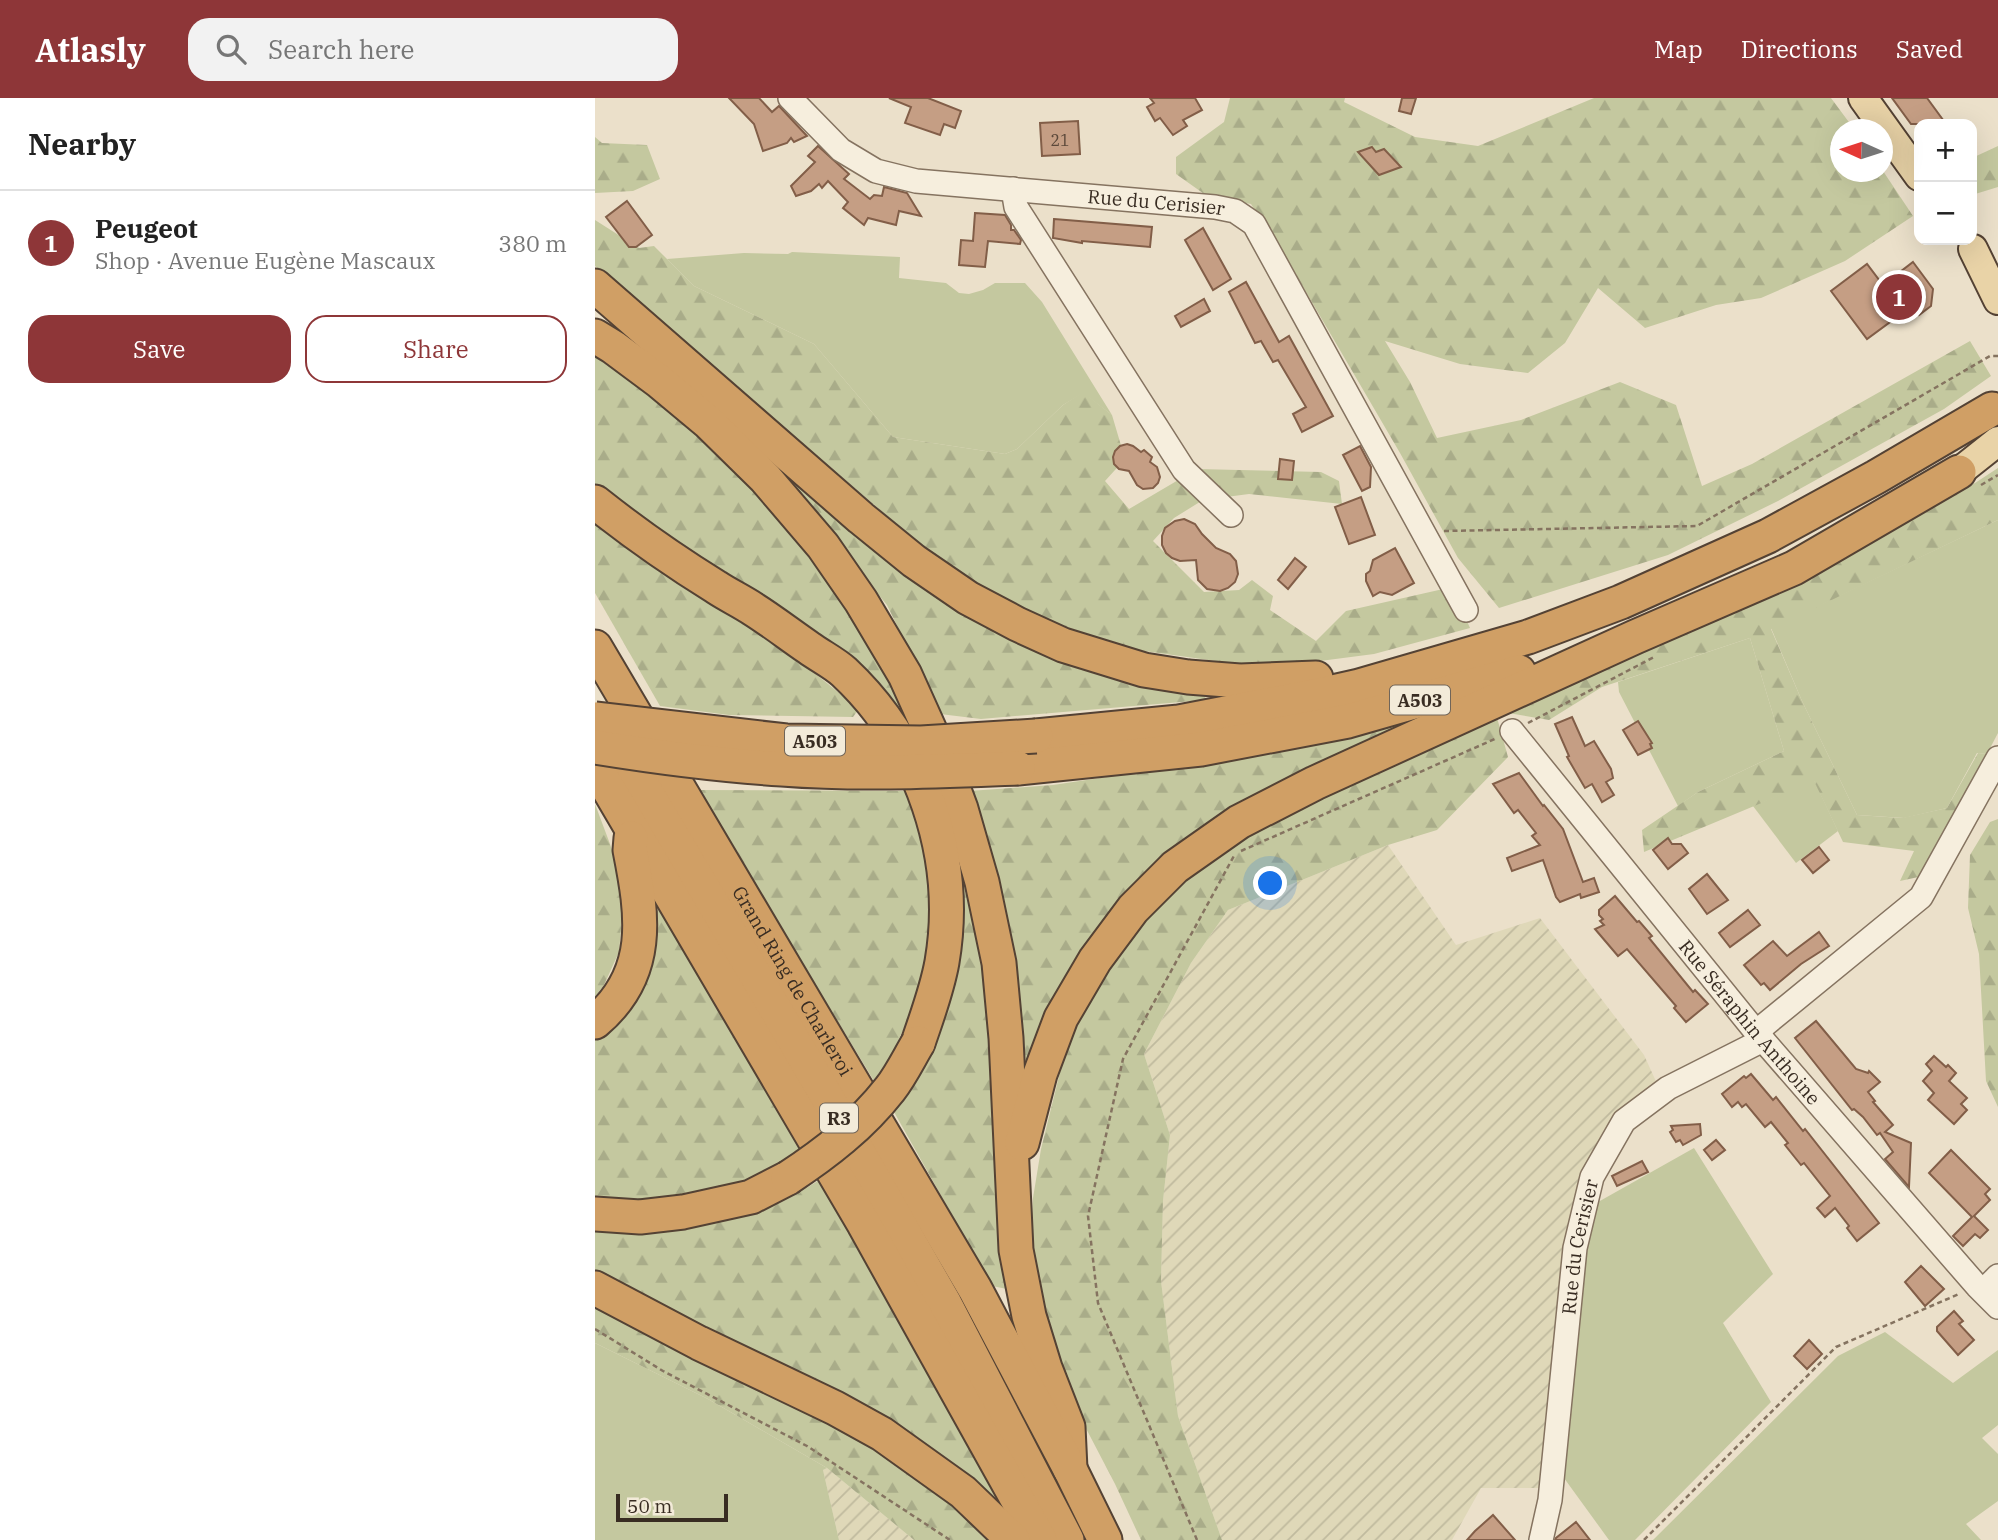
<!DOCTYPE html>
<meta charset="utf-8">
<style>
:root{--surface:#fff;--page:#f2f2f2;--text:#222;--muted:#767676;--line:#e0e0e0;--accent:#8e3638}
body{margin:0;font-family:"IBM Plex Serif",serif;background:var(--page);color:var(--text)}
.controls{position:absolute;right:21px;top:21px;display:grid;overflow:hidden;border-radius:14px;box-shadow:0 7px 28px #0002}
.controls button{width:63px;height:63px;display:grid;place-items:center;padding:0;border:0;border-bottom:2px solid var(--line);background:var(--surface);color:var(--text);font:35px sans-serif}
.compass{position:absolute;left:1235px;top:21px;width:63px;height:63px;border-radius:50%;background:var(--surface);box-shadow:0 7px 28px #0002;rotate:273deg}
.scale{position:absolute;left:21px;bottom:18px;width:112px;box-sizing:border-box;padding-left:7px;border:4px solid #382c22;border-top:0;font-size:19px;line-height:24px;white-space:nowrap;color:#382c22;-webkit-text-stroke:5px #f3ebd9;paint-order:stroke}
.you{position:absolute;left:676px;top:786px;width:24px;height:24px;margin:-18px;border:5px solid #fff;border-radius:50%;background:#1a73e8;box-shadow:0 0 0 10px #1a73e833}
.badge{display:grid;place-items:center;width:46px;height:46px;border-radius:50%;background:var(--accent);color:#fff;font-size:23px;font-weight:700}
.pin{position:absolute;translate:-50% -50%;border:4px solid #fff;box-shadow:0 2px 7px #0006}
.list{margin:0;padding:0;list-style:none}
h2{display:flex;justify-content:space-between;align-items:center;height:91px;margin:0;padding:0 28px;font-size:30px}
h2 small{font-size:23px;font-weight:400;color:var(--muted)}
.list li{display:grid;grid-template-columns:46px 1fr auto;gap:21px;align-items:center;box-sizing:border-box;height:105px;padding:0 28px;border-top:2px solid var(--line)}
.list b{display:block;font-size:26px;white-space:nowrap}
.list p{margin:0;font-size:23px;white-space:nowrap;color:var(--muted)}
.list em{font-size:23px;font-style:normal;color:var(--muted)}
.actions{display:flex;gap:14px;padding:21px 28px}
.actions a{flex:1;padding:16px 0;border:2px solid var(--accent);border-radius:21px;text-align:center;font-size:24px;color:var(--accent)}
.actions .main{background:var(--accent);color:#fff}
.icon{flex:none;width:38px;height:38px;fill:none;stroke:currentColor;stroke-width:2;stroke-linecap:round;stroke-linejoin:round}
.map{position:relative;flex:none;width:1403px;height:1442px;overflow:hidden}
header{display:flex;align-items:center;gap:42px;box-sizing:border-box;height:98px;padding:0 35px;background:var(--accent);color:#fff}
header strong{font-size:33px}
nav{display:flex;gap:38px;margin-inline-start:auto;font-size:24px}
.search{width:490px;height:63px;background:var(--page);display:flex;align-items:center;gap:18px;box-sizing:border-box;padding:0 24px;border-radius:21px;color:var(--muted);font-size:26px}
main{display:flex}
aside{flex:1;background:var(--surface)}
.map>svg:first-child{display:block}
.farmland{fill:url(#farmland-furrows)}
.grass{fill:#c4c89f}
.forest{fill:url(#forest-firs)}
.building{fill:#c59e84;stroke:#825e48;stroke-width:2}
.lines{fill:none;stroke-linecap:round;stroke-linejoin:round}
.minor-casing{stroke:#857360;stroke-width:26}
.major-casing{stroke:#544234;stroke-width:32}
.highway-casing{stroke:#544234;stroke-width:37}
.path{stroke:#857360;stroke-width:2.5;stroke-dasharray:5 3.5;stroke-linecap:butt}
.minor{stroke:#f6eedd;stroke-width:23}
.major{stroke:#e9d3a7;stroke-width:28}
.highway{stroke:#d09f65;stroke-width:33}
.highway-bridge-casing{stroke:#544234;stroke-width:37;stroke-linecap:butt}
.highway-bridge{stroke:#d09f65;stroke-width:33}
.labels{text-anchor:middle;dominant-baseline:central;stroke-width:7;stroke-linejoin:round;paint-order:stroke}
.number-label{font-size:16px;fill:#5b483a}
.shield{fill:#f3ebd9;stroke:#706559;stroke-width:2}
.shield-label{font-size:18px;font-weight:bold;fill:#382c22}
.street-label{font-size:19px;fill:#382c22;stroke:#f3ebd9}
</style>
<header>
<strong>Atlasly</strong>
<div class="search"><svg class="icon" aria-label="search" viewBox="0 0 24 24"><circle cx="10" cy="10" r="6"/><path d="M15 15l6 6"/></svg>Search here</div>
<nav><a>Map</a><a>Directions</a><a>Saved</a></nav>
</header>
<main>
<aside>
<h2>Nearby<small></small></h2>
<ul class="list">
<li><span class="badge">1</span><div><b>Peugeot</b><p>Shop · Avenue Eugène Mascaux</p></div><em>380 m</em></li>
</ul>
<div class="actions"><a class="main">Save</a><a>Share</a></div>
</aside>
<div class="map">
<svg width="1403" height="1442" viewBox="0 0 1403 1442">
<defs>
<pattern id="farmland-furrows" width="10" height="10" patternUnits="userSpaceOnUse" patternTransform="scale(1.75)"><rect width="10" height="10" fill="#dfd8b8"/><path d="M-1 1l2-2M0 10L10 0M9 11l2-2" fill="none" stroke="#c0ba9e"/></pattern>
<pattern id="forest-firs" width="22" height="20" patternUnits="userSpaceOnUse" patternTransform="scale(1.75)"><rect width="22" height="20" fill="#c4c89f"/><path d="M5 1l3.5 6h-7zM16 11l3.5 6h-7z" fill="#a9ac89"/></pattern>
</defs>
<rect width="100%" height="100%" fill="#ebe0ca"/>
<g class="farmland">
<polygon points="793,747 861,847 945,820 1049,957 1064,990 1002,1052 952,1390 886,1390 857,1442 627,1442 583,1318 566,1183 568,1103 575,1037 549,956 596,865 633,812"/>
<polygon points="232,1370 319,1442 244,1442 228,1372"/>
</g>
<g class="grass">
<polygon points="197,154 305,159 304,180 351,185 364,195 374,196 388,192 400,185 430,185 447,204 517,317 488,295 468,307 422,351 410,356 298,339 219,246 99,188 72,161 149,155 193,156"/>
<polygon points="1403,422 1403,635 1392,656 1382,655 1352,710 1309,720 1262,717 1207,603 1176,530"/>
<polygon points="1155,540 1189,653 1103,694 1083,708 1024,594 1023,584"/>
<polygon points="1219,682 1243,733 1201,765 1158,708"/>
<polygon points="1099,1050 1178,1176 1128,1225 1176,1304 1040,1442 1014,1442 969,1380 996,1108"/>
<polygon points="1290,1234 1358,1285 1403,1252 1403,1327 1387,1340 1403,1356 1403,1403 1371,1426 1386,1442 1058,1442 1243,1258"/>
<polygon points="0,1245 113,1301 232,1370 228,1372 244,1442 0,1442"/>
</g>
<g class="forest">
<polygon points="635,0 750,0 749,4 820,39 883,48 999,0 1236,0 1259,31 1246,32 1246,74 1288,73 1318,118 1250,163 1166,200 1121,207 1050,230 1003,190 970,245 933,275 865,266 790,243 815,284 842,340 926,322 1025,284 1081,307 1107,388 1157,366 1375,243 1396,278 1349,311 1183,403 1073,457 904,510 863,460 805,355 704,182 656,106 612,98 581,76 581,59 629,24"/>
<polygon points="0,39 7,45 52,47 65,81 38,93 0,95"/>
<polygon points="1403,48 1403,89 1377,97 1377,60"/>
<polygon points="0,122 44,150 59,148 99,188 219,246 298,339 410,356 422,351 468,307 488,294 517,317 530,361 510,383 534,411 602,371 726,374 744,383 747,406 654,396 608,402 579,420 558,443 609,494 644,492 657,482 678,498 675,512 721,543 751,513 857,489 875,530 779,556 671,570 499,546 374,488 0,168"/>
<polygon points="0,252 138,363 211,443 303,596 305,612 274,586 33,414 0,387"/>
<polygon points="190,363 326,480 611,590 610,602 386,621 345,616 292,507 195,390"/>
<polygon points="1403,370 1403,422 1176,531 1207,603 1262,717 1307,720 1352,710 1383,655 1392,656 1328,778 1305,783 1319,753 1248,744 1219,683 1049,754 1047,732 1103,694 1189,653 1155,540 1007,589 954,622 913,615 1147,509 1380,385"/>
<polygon points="0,424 114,497 212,569 264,611 258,619 134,617 65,608 0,495"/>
<polygon points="868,608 595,742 436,962 425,966 374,693 458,687 619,663"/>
<polygon points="901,616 913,659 842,732 793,747 633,812 596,865 549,956 575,1037 568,1103 566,1183 583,1318 627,1442 546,1442 520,1386 472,1294 454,1231 435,1149 438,1100 446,1051 472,946 493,901 517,857 577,785 681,722"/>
<polygon points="102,692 317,693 337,790 334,856 320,906 299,952 279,983"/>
<polygon points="0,706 15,746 26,782 27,819 24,854 9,887 0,899"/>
<polygon points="1403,721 1403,1009 1391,983 1384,856 1373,810 1375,757 1395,724"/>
<polygon points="361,752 369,760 397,920 417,1192 397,1188 299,1014 327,972 352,911 367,829"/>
<polygon points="65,810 207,1053 169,1078 96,1104 0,1105 0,941 21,920 55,822"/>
<polygon points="226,1081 420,1429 0,1178 0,1131 173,1105 213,1089"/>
<polygon points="0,1207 259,1338 308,1368 354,1402 398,1442 319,1442 232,1370 113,1301 0,1245"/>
</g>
<g class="building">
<polygon points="134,0 164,0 177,14 184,8 212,38 199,44 196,40 192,45 168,53 159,26"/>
<polygon points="294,0 333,0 366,13 360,30 349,26 345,37 310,25 316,9"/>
<polygon points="555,0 600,0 607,12 588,22 592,28 578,37 565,20 560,23 552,9 559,5"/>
<polygon points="807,0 821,0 816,16 804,13"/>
<polygon points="1297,0 1332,0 1351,26 1316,26"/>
<polygon points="483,23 485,56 447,58 445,25"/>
<polygon points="223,48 254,76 249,81 275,101 279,97 287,98 289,89 312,95 326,118 304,113 301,127 273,120 269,127 248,110 253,104 233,83 227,90 224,86 216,93 201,98 196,88 220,64 213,58"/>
<polygon points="777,49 781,54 789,51 806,69 784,77 763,54"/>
<polygon points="32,103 57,137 41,149 34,149 11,119"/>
<polygon points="380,115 410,117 416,127 416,132 419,132 426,142 425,146 393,143 390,169 364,167 366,142 378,143"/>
<polygon points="459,121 557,129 555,149 487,143 487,145 458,140"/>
<polygon points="608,130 636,181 618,192 590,142"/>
<polygon points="1318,164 1338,191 1336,208 1324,217 1317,208 1272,241 1236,193 1272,166 1288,187"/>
<polygon points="651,184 684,244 694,238 738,318 707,334 698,316 711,309 683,262 678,264 666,243 660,245 634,194"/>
<polygon points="609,201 615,213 586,229 580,218"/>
<polygon points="532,346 538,348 546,354 549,352 557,359 555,364 562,369 565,379 563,385 558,390 548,391 542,387 534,373 524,371 519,366 518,359 520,353 525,348"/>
<polygon points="765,348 776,369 775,389 767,393 748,357"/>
<polygon points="685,361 699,363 697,382 683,381"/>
<polygon points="766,399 780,437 754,446 740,409"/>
<polygon points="589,421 600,426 607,436 621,450 635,456 641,463 643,476 640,484 633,490 625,493 612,491 603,482 601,462 585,463 577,460 571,455 567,447 567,438 570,430 580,423"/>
<polygon points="800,450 819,485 797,497 785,494 778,498 771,483 771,476 775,473 778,462"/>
<polygon points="700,460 711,469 693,491 683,482"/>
<polygon points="977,619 990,648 999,643 1016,671 1018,680 1011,684 1019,697 1007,704 997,686 990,690 972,659 974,658 960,626"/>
<polygon points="1043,623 1057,645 1055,646 1057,650 1043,657 1028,632"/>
<polygon points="924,675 948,708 949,707 968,731 988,784 999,780 1004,794 986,800 985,796 965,804 961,799 948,762 917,773 912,760 945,747 937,738 941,735 923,712 919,715 898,686"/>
<polygon points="1073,740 1077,746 1086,746 1093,755 1073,771 1058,752"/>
<polygon points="1224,749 1234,762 1218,775 1207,762"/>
<polygon points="1112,776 1133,802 1112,816 1094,791"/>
<polygon points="1020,798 1042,824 1044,823 1057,838 1054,840 1098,894 1100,892 1113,906 1091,924 1079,910 1081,908 1032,851 1023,858 1000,831 1009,827 1005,823 1008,821 1004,817 1004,812"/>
<polygon points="1153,812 1165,827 1135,849 1124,835"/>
<polygon points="1224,834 1234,848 1206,866 1175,892 1169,885 1166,887 1149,867 1178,843 1192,858"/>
<polygon points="1221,923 1261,971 1273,975 1274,973 1285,984 1273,994 1280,1003 1278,1004 1298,1027 1290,1034 1316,1045 1314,1089 1290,1061 1298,1054 1285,1035 1282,1037 1268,1019 1259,1011 1257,1012 1200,940"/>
<polygon points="1339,958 1351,969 1353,967 1361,975 1354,983 1372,1000 1366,1006 1372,1012 1359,1026 1333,1002 1339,995 1328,983 1337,973 1331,966"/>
<polygon points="1156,976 1178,1002 1181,999 1208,1033 1210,1031 1284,1125 1262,1143 1252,1130 1254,1128 1240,1110 1230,1119 1222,1110 1235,1098 1209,1065 1206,1067 1190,1047 1193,1045 1176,1024 1170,1029 1151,1006 1147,1009 1143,1004 1137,1009 1127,996 1149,978 1151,980"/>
<polygon points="1105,1026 1106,1037 1088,1047 1085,1042 1081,1044 1075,1034 1078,1032 1076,1028"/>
<polygon points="1121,1042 1130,1052 1117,1062 1109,1052"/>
<polygon points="1356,1052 1395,1091 1390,1096 1395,1102 1379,1118 1393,1132 1385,1140 1380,1136 1368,1148 1358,1138 1377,1119 1334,1075"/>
<polygon points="1047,1063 1053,1074 1022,1088 1017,1078"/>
<polygon points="1326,1168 1349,1191 1330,1208 1310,1184"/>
<polygon points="1359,1213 1368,1223 1364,1226 1379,1242 1363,1257 1342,1233 1342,1229"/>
<polygon points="1214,1242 1227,1256 1212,1271 1199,1258"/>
<polygon points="898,1417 920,1442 872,1442 880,1433"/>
<polygon points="981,1424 995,1442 960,1442 961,1440"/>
</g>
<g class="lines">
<defs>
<g id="minor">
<path id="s1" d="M195,0L246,52L281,73L321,83L620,109L640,113L659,126L871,512"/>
<polyline points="418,91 421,109 589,372 636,417"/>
<path id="s2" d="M917,633L1161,934L1382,1188L1403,1209"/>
<polyline points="1161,934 1326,799 1403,660"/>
<polyline points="1388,1193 1403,1178"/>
<path id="s3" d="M946,1442L955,1402L980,1150L997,1079L1029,1023L1073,990L1168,942"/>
</g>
<g id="major">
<polyline points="1268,0 1324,78"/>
<polyline points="1378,151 1403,202"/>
<polyline points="1364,374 1403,343"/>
</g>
<g id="highway">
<polyline points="0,188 266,420 319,463 373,500 422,526 468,547 549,572 593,579 645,583 721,580"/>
<polyline points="0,238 18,249 65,284 113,324 170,380 228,448 266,503 310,577 346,657 366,711 387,784 404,865 411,940 421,1152 434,1218 450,1270 473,1329 475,1371"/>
<path d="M0,404C39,435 79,463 121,489C133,497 146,503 158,511C177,523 195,537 214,550C225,558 239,565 249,574C326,646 365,759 347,864C342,892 332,918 323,945"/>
<path id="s4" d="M0,549L380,1191L475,1371L510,1442"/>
<polyline points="15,633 226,989 350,1206 472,1442"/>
<polyline points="441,638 584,624 724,597 764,588 933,539 1026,504 1173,438 1281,379 1397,311"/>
<polyline points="0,668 269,1126 445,1442"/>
<polyline points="423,670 606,651 753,623 924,574"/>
<path d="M0,924C57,876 48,818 35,752L36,740"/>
<polyline points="427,1045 445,976 466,920 500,862 538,811 580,769 644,724 720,685 1040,539 1199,470 1364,374"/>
<polyline points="0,1116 45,1119 88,1114 156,1099 193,1080"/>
<polyline points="0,1190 104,1245 240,1310 287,1336 368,1394 418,1442"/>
</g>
</defs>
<use href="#minor" class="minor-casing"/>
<use href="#major" class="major-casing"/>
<use href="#highway" class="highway-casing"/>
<g class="path">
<polyline points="1386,387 1403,377"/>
<polyline points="849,433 1102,428 1395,258 1403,258"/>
<polyline points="933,625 1061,558"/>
<polyline points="646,753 902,640"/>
<polyline points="0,1231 68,1273 212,1348 355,1442"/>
<polyline points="602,1442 503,1205 493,1118 528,961 640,756"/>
<polyline points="1049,1442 1241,1249 1364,1196"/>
</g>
<use href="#minor" class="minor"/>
<use href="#major" class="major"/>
<use href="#highway" class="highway"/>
<defs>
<g id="highway-bridge">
<polyline points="0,621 191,643 326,645 441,638"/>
<path d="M0,649C62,659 124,667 187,671C265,677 345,673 423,670"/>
<path d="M193,1080C231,1055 266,1028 295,991C306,977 314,960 323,945"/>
</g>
</defs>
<use href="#highway-bridge" class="highway-bridge-casing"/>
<use href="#highway-bridge" class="highway-bridge"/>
</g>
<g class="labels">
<g class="number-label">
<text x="465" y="42">21</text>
</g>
<g class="shield">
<rect x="795" y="587.5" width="60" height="29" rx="5"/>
<rect x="190" y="628.5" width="60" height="29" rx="5"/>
<rect x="225" y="1005.5" width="38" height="29" rx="5"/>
</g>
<g class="shield-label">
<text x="825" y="602">A503</text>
<text x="220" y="643">A503</text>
<text x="244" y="1020">R3</text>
</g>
<g class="street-label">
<text stroke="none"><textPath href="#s1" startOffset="396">Rue du Cerisier</textPath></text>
<text stroke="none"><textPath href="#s4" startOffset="388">Grand Ring de Charleroi</textPath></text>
<text stroke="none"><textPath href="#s2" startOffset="376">Rue Séraphin Anthoine</textPath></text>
<text stroke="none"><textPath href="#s3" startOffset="296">Rue du Cerisier</textPath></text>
</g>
</g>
</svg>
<div class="controls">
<button>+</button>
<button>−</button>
</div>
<svg class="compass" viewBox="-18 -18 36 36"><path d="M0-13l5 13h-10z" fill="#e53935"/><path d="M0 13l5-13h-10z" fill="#767676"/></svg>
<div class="scale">50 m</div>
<div class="you"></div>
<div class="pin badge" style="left:1304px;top:199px">1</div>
</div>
</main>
